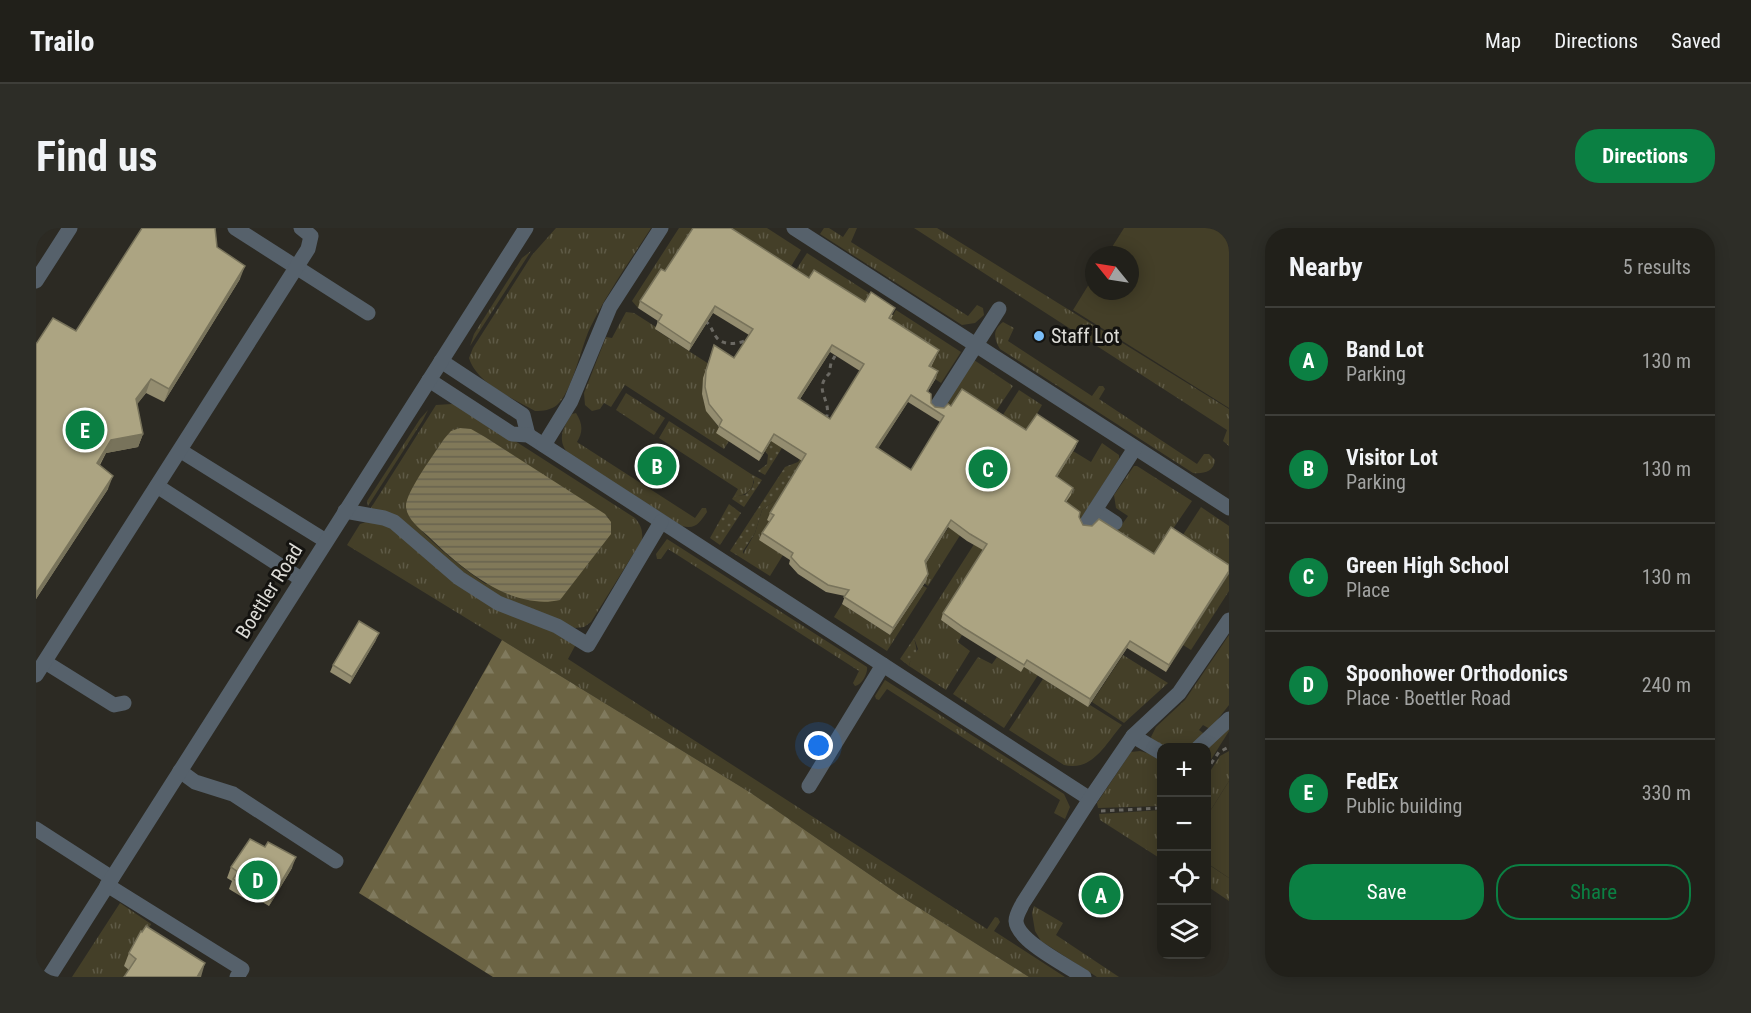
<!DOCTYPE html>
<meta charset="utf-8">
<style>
:root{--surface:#21201a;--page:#2d2d27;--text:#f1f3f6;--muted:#a2a3a2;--line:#3e3e39;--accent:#0b8043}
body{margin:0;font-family:"Roboto Condensed",sans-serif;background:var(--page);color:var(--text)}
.controls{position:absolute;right:18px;bottom:18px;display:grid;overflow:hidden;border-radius:12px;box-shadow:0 3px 15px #0003}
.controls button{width:54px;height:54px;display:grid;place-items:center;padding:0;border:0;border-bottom:2px solid var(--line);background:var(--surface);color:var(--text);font:30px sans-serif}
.compass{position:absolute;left:1049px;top:18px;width:54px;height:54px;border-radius:50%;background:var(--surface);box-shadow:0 3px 15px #0003;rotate:300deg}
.you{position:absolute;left:783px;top:518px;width:21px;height:21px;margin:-15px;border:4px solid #fff;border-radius:50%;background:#1a73e8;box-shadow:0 0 0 9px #1a73e833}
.badge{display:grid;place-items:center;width:39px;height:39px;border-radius:50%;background:var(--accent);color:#fff;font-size:20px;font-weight:700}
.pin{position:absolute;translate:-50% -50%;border:3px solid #fff;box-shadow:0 2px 6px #0006}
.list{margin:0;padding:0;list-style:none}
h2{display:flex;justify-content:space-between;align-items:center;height:78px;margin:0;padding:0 24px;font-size:26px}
h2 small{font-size:20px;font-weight:400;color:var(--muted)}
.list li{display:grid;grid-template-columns:39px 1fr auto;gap:18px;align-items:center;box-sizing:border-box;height:108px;padding:0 24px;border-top:2px solid var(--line)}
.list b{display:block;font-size:22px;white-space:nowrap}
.list p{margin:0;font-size:20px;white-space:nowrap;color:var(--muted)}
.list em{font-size:20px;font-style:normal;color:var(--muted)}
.actions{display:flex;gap:12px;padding:18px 24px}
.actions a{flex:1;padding:14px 0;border:2px solid var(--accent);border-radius:24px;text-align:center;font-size:21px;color:var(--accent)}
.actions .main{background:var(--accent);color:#fff}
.icon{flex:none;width:33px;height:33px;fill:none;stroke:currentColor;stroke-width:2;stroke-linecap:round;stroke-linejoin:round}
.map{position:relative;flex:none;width:1193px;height:749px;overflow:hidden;border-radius:24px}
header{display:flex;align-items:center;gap:36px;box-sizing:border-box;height:84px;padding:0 30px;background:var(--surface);border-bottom:2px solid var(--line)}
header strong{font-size:28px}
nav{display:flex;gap:33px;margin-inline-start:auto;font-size:21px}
.intro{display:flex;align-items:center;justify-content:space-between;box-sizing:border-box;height:144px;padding:0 36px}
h1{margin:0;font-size:42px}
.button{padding:15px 27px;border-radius:24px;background:var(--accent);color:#fff;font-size:21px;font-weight:700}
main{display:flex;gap:36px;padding:0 36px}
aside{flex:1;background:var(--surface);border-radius:24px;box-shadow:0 3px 15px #0003}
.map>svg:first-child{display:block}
.grass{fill:url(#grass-tufts);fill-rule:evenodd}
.forest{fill:url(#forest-firs)}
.garden{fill:url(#garden-dots)}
.pitch{fill:#443f28}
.water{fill:url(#water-rules)}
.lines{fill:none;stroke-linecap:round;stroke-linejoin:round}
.path{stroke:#6b6963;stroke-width:3;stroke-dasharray:4.5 4.5;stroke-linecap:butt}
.minor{stroke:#56616b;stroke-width:15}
.wall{fill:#948d70;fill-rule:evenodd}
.shaded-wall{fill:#78735b}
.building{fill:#aca482;stroke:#78735b;stroke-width:1.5;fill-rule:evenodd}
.poi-dot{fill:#7bbef8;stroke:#141310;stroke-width:2}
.labels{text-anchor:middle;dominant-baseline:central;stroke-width:6;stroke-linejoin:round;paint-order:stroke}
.poi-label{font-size:20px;fill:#dcdbd6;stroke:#141310;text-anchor:start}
.street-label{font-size:20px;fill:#dcdbd6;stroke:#141310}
</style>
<header>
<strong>Trailo</strong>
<nav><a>Map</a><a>Directions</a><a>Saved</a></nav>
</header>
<div class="intro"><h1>Find us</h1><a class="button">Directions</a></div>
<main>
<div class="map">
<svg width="1193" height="749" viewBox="0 0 1193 749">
<defs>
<pattern id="grass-tufts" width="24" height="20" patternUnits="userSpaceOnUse" patternTransform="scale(1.5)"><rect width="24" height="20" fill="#443f28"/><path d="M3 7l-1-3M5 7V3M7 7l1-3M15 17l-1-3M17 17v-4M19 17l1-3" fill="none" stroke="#5e5a46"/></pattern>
<pattern id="forest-firs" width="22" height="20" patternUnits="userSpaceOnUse" patternTransform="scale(1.5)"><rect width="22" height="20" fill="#6c6444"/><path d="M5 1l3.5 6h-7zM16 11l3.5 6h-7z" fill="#807a5e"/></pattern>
<pattern id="garden-dots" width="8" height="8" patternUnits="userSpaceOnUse" patternTransform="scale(1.5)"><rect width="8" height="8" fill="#443f28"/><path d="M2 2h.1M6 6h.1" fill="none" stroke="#5e5a46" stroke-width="1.8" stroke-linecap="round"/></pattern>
<pattern id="water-rules" width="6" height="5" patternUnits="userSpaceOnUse" patternTransform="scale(1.5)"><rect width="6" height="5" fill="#817959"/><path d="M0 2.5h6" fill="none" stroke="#68634f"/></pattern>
</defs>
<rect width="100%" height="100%" fill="#2c2a23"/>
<g class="grass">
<path d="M520,0H615C594,33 571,65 554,100C545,119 536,164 521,177C515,182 507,183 499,183C477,170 441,156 433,130L437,120L496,27Z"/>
<polygon points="643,0 659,0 626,50 622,48 602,80 596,73"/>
<polygon points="696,0 731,0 765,22 751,45 692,7"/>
<polygon points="788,0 793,0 807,9 813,0 821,0 815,14 932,88 941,77 947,80 948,87 939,95 926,97 784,6"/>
<polygon points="878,0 901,0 1193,181 1193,218 1187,213 1191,202"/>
<polygon points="495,23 434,118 438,106 486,30"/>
<polygon points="771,25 856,80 826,81 745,65"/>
<polygon points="860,82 925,124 905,155 899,151 851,97"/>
<path d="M590,84L598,85L620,99V102L673,136C656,172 674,186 693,213L688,221L589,157L575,179L568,175L564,181L556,183L549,177L548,165L570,109L576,110Z"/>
<path d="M967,94L978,100L972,113L1056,168L1063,158H1067L1069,161L1063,171L1161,236L1168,226H1173L1179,232C1178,244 1167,246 1157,245L964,121C958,111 956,102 967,94Z"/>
<polygon points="938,132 977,158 956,189 913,185 907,181"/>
<polygon points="983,162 1006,177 988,209 963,193"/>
<polygon points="590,165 629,190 618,207 580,182"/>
<path d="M416,176L423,177L599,290C605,297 607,303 606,312L555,394L548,399L539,400L472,374L333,283L400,177ZM424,200L435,202L449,209L573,290L450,356C430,343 377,302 370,280L375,264L408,211Z"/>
<polygon points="392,182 387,192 332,278 331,273 384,191"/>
<path d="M540,185C547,196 547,204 541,214L659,290L666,280H670L671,284C664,294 660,302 646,298L533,226C520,213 527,199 536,186Z"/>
<path d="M633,193L715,246C722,258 711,269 698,268L702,261L623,210Z"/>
<polygon points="1066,215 1083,227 1083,231 1044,292 1026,280 1017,255 1037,223 1055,234"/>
<polygon points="1098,238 1101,238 1156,273 1115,333 1077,309 1092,288 1080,280 1078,267"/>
<polygon points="746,268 732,292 735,294 724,312 747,327 734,348 707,331 706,328 719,305 726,282"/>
<polygon points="1165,279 1193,298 1193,338 1143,313"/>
<polygon points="330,294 352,297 515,400 540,416 532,431 951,701 959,689 962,690 964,694 958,703 1029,749 993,749 869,671 715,565 311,317 324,296"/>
<polygon points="916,294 928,301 892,358 880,349"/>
<polygon points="942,310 953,317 905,392 926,407 922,414 934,423 910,462 873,438 874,434 882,421 878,410"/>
<path d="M631,311L831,439C832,445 826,457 819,458L817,455L823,443L632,321L625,331H621L620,326Z"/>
<polygon points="1193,346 1193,363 1155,422 1147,417"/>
<polygon points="886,357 891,360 851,423 798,389 806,376 854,407"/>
<path d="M1193,407V477L1174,501L1167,497L1163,502L1171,508C1166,513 1162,518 1155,519C1143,522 1120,522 1115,509L1120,499L1149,472Z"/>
<polygon points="1087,427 1132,455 1088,495 1056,474"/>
<polygon points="942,429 956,436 961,429 985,444 988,439 1002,447 968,500 917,466"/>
<path d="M1007,451L1052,479L1054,477L1086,497C1070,515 1057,544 1028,537L973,502Z"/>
<polygon points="849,452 1028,566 1034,579 1029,591 1018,585 1024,572 851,461 843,472 840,471 839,468"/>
<polygon points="1193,497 1193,503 1171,538 1170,520"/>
<polygon points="1104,523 1125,529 1125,578 1062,580 1061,575 1095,524"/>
<polygon points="1193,523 1193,553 1171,588 1171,548 1184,528"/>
<polygon points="1125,582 1125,631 1064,592 1063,586"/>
<polygon points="1170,635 1193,650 1193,673 1171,658"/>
<polygon points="84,675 115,696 108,710 88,738 101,747 99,749 36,749"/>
<polygon points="998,678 1027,695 1020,707 1083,749 1061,749 1005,713 999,703 996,685"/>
</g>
<polygon class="forest" points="466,412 715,565 869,671 993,749 457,749 323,665"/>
<g class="garden">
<polygon points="740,205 748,210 743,218 746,220 729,247 722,243 731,236 732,227 729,223"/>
<polygon points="769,224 772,226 746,268 726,282 719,305 707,323 707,331 694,323 749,239 762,234"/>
<polygon points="715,246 726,252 708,279 696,271 698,268 709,267 716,260 718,254"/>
<polygon points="693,276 705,285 684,317 674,310"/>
<path d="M878,410C880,420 884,426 874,434L873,438L864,431Z"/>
</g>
<g class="pitch">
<polygon points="1088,0 1193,0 1193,180 1037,82 1058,48 1058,63 1094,63 1094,27 1071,27"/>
<polygon points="1193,553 1193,650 1171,635 1171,588"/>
</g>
<path class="water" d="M424,200L435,201L449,209L569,286L575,294V306L524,372C475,383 425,340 392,308C384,301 371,291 370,279C369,265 399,225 408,211L415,203Z"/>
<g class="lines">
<g class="path">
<path d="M669,93C676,98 676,104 681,110C688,118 703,116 711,112"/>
<path d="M790,191C797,172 776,162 793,146L795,135L799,128"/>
<polyline points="1170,543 1183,524 1193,519"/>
<polyline points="1065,583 1126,580"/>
</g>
<g class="minor">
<polyline points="199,0 332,85"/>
<polyline points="758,0 1193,280"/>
<polyline points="0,53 34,0"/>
<polyline points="405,133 487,187 492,207"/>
<polyline points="393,152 476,206 492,207 1054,571"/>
<polyline points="901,178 963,81"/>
<polyline points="508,217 535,173 574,79 625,0"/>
<polyline points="145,223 290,313"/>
<polyline points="121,258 265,351"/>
<polyline points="1059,282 1079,295"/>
<polyline points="309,283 348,290 358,294 423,350 462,375 521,398 552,417 625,294"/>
<polyline points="1050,296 1099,220"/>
<polyline points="9,434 78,477 88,475"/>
<polyline points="0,447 272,21 275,8 265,0"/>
<polyline points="1097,508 1126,525"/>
<polyline points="1162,520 1193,491"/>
<polyline points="144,543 159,554 197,566 300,633"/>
<polyline points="773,558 847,437"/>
<polyline points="0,601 76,650"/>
<polyline points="71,657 206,741 201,749"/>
<polyline points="13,749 490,0"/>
<path d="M1048,749C1032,738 981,713 980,693C980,687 984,681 987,675L1054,571L1097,508L1143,465L1193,392"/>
</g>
</g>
<g class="wall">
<polygon points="181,19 204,51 128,174 110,165 101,176 107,206 102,219 70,225 64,237 72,261 0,371 0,116 40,103"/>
<path d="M629,43L773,50L829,74L857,87L855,91L900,129L895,139L900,150L892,163L895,175L899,179L908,180L915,178L990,202L1042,213L1039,220L1021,249L1037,260L1035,267L1030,274L1043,289L1047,297L1118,326L1193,337L1130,444L1091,420L1052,479L988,439L985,444L926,407L905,392L907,385L947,322L931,313L912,299L890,335L892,346L890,353L854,407L806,376L809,368L790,364L762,346L753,336L754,332L723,312L726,305L734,294L731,292L734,285L766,233L735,213L723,233L680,205L683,199L670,183L666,166L667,150L678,117L698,130L713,107L677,85L653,123L619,101L622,93L602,80L604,73ZM794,124L824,143L794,191L764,171ZM872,174L904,194L875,242L842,220Z"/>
<polygon points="340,412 314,456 294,444 297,437"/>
<polygon points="195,639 256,640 233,678 214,667 211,672 193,661 196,653 191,650"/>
<polygon points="93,725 169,735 93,742 88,738"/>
</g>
<g class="shaded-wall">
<polygon points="209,38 204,51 128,174 133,161"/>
<polygon points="679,78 677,85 653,123 655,116"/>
<polygon points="796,117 794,124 760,177 762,170"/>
<polygon points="903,122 900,129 891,145 893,138"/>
<polygon points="902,143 900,150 888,170 891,163"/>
<polygon points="115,151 110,165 95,184 100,171"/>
<polygon points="875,167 872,174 838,227 840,219"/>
<polygon points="107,206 102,219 70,225 56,249 61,235 75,212"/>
<polygon points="738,206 735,213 723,233 726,226"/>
<polygon points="1042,213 1039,220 1017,255 1020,248"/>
<polygon points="77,248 72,261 0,371 0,365"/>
<polygon points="915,292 912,299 887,340 889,333"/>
<polygon points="1193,343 1193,346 1130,444 1133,437"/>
<polygon points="892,346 890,353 854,407 857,400"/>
<polygon points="343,405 340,412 314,456 316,449"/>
<polygon points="1094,413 1091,420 1052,479 1054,471"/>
<polygon points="260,629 256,640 233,678 237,668"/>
<polygon points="169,735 165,749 161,749"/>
</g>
<g class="building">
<polygon points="106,0 179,0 181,19 209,38 133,161 115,151 100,171 107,206 75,212 61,235 77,248 0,365 0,116 17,90 40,103"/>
<path d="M657,0H695L773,50L778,42L829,74L835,64L859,80L853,90L903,122L893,138L902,143L891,163L895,166V175L899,179L908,180L912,176L915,178L926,161L990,202L1001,186L1042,213L1020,248L1037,260L1029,273L1044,284L1043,289L1047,297L1056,298L1063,291L1118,326L1135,299L1193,337V343L1133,437L1094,413L1054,471L991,432L988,437L928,400L907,385L951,316L934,306L915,292L889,333L892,346L857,400L808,369L813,362L792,357L764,339L755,329L757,325L726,305L738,287L734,285L770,226L738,206L726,226L683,198L686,192L673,176L669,159L670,143L678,117L698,130L717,101L679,78L655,116L622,94L626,87L604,73L625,41L629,43ZM796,117L828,136L794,191L762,170ZM875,167L908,188L875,242L840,219Z"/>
<polygon points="323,393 343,405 316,449 297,437"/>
<polygon points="214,611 229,619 232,614 260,629 237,668 218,657 215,661 197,651 202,644 195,639"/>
<polygon points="110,698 169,735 161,749 88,749 100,731 93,725 105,703 106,704"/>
</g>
<circle class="poi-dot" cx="1003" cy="108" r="6"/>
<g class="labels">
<g class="poi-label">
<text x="1015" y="108">Staff Lot</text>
</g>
<g class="street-label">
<text transform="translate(233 363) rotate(-58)">Boettler Road</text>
</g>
</g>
</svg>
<div class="controls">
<button>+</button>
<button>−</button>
<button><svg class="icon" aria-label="locate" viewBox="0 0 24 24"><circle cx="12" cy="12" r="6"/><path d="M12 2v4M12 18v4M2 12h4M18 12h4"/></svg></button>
<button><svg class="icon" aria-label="layers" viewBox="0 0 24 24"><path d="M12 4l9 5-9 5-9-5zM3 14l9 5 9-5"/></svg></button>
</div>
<svg class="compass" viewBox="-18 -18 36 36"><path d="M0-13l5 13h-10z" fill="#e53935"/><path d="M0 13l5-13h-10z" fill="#a2a3a2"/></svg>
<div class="you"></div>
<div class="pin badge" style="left:1065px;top:667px">A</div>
<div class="pin badge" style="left:621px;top:238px">B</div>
<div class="pin badge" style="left:952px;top:241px">C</div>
<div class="pin badge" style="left:222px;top:652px">D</div>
<div class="pin badge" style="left:49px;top:202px">E</div>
</div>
<aside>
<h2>Nearby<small>5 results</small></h2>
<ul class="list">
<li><span class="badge">A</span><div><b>Band Lot</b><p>Parking</p></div><em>130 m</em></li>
<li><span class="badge">B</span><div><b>Visitor Lot</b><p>Parking</p></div><em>130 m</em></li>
<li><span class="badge">C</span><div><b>Green High School</b><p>Place</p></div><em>130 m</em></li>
<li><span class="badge">D</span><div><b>Spoonhower Orthodonics</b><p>Place · Boettler Road</p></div><em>240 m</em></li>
<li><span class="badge">E</span><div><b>FedEx</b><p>Public building</p></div><em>330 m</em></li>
</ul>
<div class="actions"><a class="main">Save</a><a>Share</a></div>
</aside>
</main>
